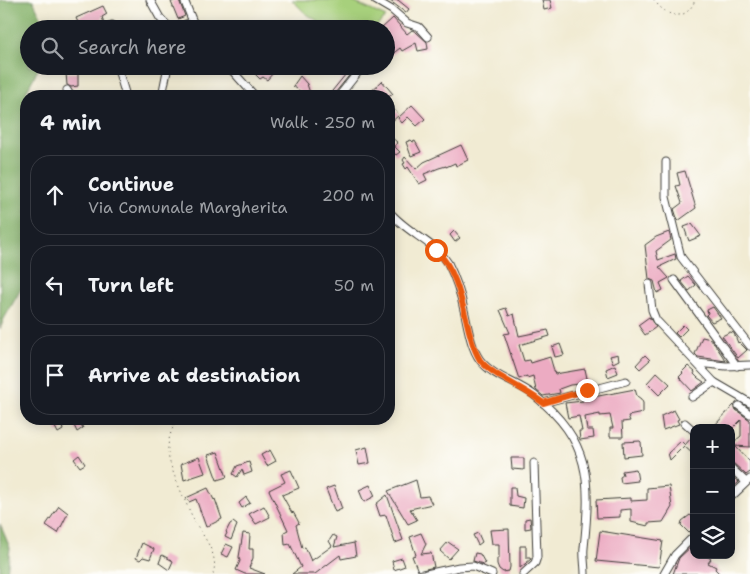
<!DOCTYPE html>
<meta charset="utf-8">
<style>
:root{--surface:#171b24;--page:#242831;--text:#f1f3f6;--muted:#9ea1a6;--line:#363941}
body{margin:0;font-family:"Shantell Sans",sans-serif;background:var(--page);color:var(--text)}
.controls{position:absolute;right:15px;bottom:15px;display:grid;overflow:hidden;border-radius:10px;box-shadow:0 2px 12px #0003}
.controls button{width:45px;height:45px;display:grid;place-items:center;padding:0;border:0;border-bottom:1px solid var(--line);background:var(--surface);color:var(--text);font:25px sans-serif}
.stop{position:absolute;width:15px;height:15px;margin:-11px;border:4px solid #ea580c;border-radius:50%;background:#fff}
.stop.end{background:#ea580c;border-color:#fff;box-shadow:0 1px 5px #0008}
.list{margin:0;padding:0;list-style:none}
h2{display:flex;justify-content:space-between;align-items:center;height:65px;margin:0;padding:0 20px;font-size:21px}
h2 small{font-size:16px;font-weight:400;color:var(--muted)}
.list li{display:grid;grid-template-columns:32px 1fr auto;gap:15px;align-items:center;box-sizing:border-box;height:80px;margin:0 10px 10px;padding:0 10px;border:1px solid var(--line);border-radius:20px}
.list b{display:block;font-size:19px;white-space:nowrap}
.list p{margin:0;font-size:16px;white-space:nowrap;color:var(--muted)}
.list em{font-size:16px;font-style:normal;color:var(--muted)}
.icon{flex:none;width:28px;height:28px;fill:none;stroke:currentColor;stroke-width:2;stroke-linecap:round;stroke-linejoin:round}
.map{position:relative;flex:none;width:750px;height:574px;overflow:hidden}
.search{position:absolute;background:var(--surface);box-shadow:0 2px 12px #0003;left:20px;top:20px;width:375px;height:55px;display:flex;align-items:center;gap:12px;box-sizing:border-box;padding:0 18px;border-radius:28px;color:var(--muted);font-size:19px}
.panel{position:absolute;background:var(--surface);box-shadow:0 2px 12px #0003;left:20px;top:90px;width:375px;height:335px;border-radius:20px}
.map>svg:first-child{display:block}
.green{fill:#a7d07b;stroke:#62764c}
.forest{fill:#85b26b;stroke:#506744}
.building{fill:#ecabc2}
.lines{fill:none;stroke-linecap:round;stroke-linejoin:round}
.minor-casing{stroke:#3c3b37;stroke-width:9}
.path{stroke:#3c3b37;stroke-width:1;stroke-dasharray:1 4;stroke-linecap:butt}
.minor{stroke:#fff;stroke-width:7}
.route{stroke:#ea580c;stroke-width:6}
</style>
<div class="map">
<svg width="750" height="574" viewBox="0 0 750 574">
<rect width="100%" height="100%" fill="#fdfcf7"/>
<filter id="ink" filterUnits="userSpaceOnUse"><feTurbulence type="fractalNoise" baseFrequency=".02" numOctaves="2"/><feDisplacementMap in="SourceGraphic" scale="10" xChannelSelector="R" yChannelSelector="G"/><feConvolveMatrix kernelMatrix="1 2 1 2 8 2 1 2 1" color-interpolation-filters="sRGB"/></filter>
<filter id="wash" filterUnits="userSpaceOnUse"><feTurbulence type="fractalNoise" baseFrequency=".0096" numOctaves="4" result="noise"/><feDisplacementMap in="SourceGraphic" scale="20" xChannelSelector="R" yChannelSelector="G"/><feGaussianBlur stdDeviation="1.12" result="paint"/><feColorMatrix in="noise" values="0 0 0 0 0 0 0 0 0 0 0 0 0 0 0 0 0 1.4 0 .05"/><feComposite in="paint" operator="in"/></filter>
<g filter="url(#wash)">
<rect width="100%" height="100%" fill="#f1ebd3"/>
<polygon class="green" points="292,0 349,0 386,17 374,29 307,29 319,22 305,13"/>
<g class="forest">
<polygon points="0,0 33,0 41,17 43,29 29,29 29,66 40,66 27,90 26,96 26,280 4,319 0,329"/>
<polygon points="0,524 10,548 7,574 0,574"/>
</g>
<g id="blocks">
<g class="building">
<polygon points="176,0 179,0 185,16 178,19 171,2"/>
<polygon points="389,0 398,0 409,9 406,13"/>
<polygon points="542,0 550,0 552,8 544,10"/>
<polygon points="103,6 107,14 102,17 106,29 81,29 76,18"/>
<polygon points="393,18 407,34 412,30 416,32 427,42 428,49 418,51 416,43 402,51 400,48 386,59 386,29 381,29"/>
<polygon points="260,66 279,66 267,80 263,77 260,79 253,72"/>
<polygon points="346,66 356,67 335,93 334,96 328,96 350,69"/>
<polygon points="66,73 78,73 78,86 71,87 67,85"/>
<polygon points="300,76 307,84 311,96 306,96 293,86"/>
<polygon points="382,81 393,94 390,96 366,96"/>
<polygon points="389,104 399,115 389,124"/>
<polygon points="412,105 425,119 417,126 408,117 402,123 398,118"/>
<polygon points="389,135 398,143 394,146 400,152 396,155 390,149 389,150"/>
<polygon points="411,140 413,142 415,141 421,152 411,156 406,142"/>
<polygon points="461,145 468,160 456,166 455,163 446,167 446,166 439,168 424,174 427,180 419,184 408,167 406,169 403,164 405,163 403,160 405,157 416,169 424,162"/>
<polygon points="685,171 696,208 678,221 674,209 682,203 676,186 680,185 677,173"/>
<polygon points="692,224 701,236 689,241 684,227"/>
<polygon points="454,231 460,238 455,242 450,235"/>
<polygon points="669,232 671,240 656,251 658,260 675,254 676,259 659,267 669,278 660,283 663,290 657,293 654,281 649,279 645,245 656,237"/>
<polygon points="688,276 696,285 689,291 681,281"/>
<polygon points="713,307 721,318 712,322 706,315 708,313 707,310"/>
<polygon points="506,308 509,316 514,314 519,336 548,330 550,336 519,345 524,361 530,360 531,363 550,357 555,374 585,369 588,383 570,385 559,389 560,393 543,396 536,390 533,376 527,378 527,376 519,379 504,334 510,333 500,310"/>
<polygon points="649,317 656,327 645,335 638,325"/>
<polygon points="683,325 687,329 679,337 675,333"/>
<polygon points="730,332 734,333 738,343 739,342 747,350 738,358 722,336"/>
<polygon points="702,337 711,339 726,361 698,357 695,354"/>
<polygon points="560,344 564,355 555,357 552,347"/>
<polygon points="618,354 619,360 613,363 610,356"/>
<polygon points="645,355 650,360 640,369 636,365"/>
<polygon points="615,365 618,373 608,377 606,369"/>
<polygon points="688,366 695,372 694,374 698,378 704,382 692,391 679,377 683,373 682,372"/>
<polygon points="657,372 670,384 659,395 647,383"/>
<polygon points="635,389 637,396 641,399 643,403 643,413 628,416 630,421 622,422 623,437 610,437 610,428 613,428 610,415 600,416 600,414 585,417 587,430 593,430 594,438 580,440 579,431 582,431 579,416 568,418 565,403 583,401 583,399"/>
<polygon points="734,405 736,410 750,420 750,447 735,446 750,462 750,472 746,475 731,461 731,438 735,441 741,436 741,420 733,428 712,428"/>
<polygon points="674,410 679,419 677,420 679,424 663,430 661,416"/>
<polygon points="62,419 78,419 83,428 77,432 72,421 62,427 63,430 58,433 55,427 60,425 58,421"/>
<polygon points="693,436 694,436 694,455 684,446"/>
<polygon points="640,441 641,442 642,455 624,457 623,442"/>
<polygon points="681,441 685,445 670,460 668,453"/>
<polygon points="367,447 370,463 359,465 356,450"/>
<polygon points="270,450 276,461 267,466 261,455"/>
<polygon points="218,452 227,477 217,480 208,455"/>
<polygon points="79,455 85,464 80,467 74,459"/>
<polygon points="199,457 205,473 184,480 181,464"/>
<polygon points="511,458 524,458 524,470 512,469"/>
<polygon points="249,462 252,472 244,475 242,469 237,477 233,474 237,466"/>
<polygon points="636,469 638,481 621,483 620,477 623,475 622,471"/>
<polygon points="291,470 299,488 282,495 292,513 293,512 297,519 299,523 296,525 302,548 305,547 311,561 332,546 329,541 333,535 337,537 334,547 354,543 356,556 341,559 340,555 315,574 292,574 301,567 290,544 285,545 284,532 288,530 269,490 285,482 281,474"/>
<polygon points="731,476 739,482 731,489"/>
<polygon points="416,480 420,497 428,496 432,504 410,509 417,520 408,524 388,491"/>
<polygon points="370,485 375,496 364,502 359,490"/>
<polygon points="334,486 342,509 335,512 326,489"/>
<polygon points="669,486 672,507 663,522 648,523 648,526 631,522 631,509 620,510 620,517 597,518 596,500 631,498 631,501 647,500 647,488"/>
<polygon points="510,487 515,487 516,496 524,498 523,508 510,506"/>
<polygon points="208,488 214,500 215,499 222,519 206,527 196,499 189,502 186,498"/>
<polygon points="387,495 403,540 395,543 386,515 380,516 376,504"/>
<polygon points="246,497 250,503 242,508 239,503"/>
<polygon points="59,506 68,513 58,533 46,525"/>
<polygon points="264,506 270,517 256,524 249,514"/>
<polygon points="690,515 694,518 694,528 689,533 681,525 682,521"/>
<polygon points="530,518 531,528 525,529 525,519"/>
<polygon points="233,522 237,525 231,540 225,537 227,533 226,532 230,524"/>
<polygon points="509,529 510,567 509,571 503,572 499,569 497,564 497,558 499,558 499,544 492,544 490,530"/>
<polygon points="600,531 663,541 659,567 596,561"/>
<polygon points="243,533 250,534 249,549 253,549 253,558 249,568 265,574 245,574 236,570 240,561 239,557"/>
<polygon points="421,533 426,544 421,554 431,553 434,567 418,571 412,556 416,555 410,537"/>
<polygon points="478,533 482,542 478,545 473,535"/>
<polygon points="448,542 458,549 449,559 440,551"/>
<polygon points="142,543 154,549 150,559 143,557 140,560 136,558"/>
<polygon points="226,544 233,547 228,557 221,554"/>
<polygon points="694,544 694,555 705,555 711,559 708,563 716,567 715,569 720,574 673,574 679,558"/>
<polygon points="520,546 526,546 526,557 530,557 531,559 520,568"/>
<polygon points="475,553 480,554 485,563 483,564 473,561"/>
<polygon points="162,555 173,561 169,570 159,563"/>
<polygon points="402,558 405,566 394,570 392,561"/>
</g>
</g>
</g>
<g filter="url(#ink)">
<use href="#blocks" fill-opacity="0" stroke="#3c3b37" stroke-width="1"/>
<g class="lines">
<defs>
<g id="minor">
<polyline points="150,0 160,18 171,29"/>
<polyline points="184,0 193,22 198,29"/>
<polyline points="375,0 392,10 407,23 419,27 428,37"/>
<polyline points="112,25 112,29"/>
<polyline points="180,29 186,24 193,22"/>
<polyline points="117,66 126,96"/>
<polyline points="228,66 255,96"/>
<polyline points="67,90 70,95 73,96"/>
<polyline points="162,96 168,66"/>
<polyline points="339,96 363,66"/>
<polyline points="666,162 666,197 681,257 750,346"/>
<path d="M389,211C404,231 436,243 448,263C455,277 461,295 464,310C468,326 470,346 480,360C493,377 517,382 534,395C591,441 591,480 584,548C583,556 585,565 585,574"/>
<polyline points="674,280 737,366"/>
<polyline points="649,284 652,310 656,320 714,382"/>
<polyline points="697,363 726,366 750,365"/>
<polyline points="692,397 714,382 750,403"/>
<polyline points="543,403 626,381"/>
<polyline points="739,406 750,414"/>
<polyline points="685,423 694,431"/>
<polyline points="731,468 746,482"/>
<polyline points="731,497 750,479"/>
<polyline points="426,574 459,567 473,566 492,574"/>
<polyline points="523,574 535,563 537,557 534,463"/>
<polyline points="664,574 675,555 694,536"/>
</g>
</defs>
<use href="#minor" class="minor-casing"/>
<g class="path">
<path d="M654,0C666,17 686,23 695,0"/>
<path d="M176,419C172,429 167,441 168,453C169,467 186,503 193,518C201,535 220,553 213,574"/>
</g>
<use href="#minor" class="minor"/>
</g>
</g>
<g class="lines" filter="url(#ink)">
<path class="route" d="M436,250C457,270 462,303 469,331C472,341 474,351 480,360C491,375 526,389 543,403L587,390"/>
</g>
</svg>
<div class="controls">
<button>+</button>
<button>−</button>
<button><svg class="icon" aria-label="layers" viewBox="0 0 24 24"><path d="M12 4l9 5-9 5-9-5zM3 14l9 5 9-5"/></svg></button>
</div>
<div class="stop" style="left:436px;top:250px"></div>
<div class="stop end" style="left:587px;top:390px"></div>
<div class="search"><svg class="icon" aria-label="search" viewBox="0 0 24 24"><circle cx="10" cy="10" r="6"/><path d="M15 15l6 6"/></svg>Search here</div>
<section class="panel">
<h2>4 min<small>Walk · 250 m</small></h2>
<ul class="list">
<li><svg class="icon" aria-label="ahead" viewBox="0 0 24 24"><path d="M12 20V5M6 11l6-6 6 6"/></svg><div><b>Continue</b><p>Via Comunale Margherita</p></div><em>200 m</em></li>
<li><svg class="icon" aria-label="left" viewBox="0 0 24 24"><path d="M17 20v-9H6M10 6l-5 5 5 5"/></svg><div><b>Turn left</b></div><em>50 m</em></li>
<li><svg class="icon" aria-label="arrive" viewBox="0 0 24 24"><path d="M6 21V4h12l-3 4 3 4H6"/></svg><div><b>Arrive at destination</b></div></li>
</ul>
</section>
</div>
